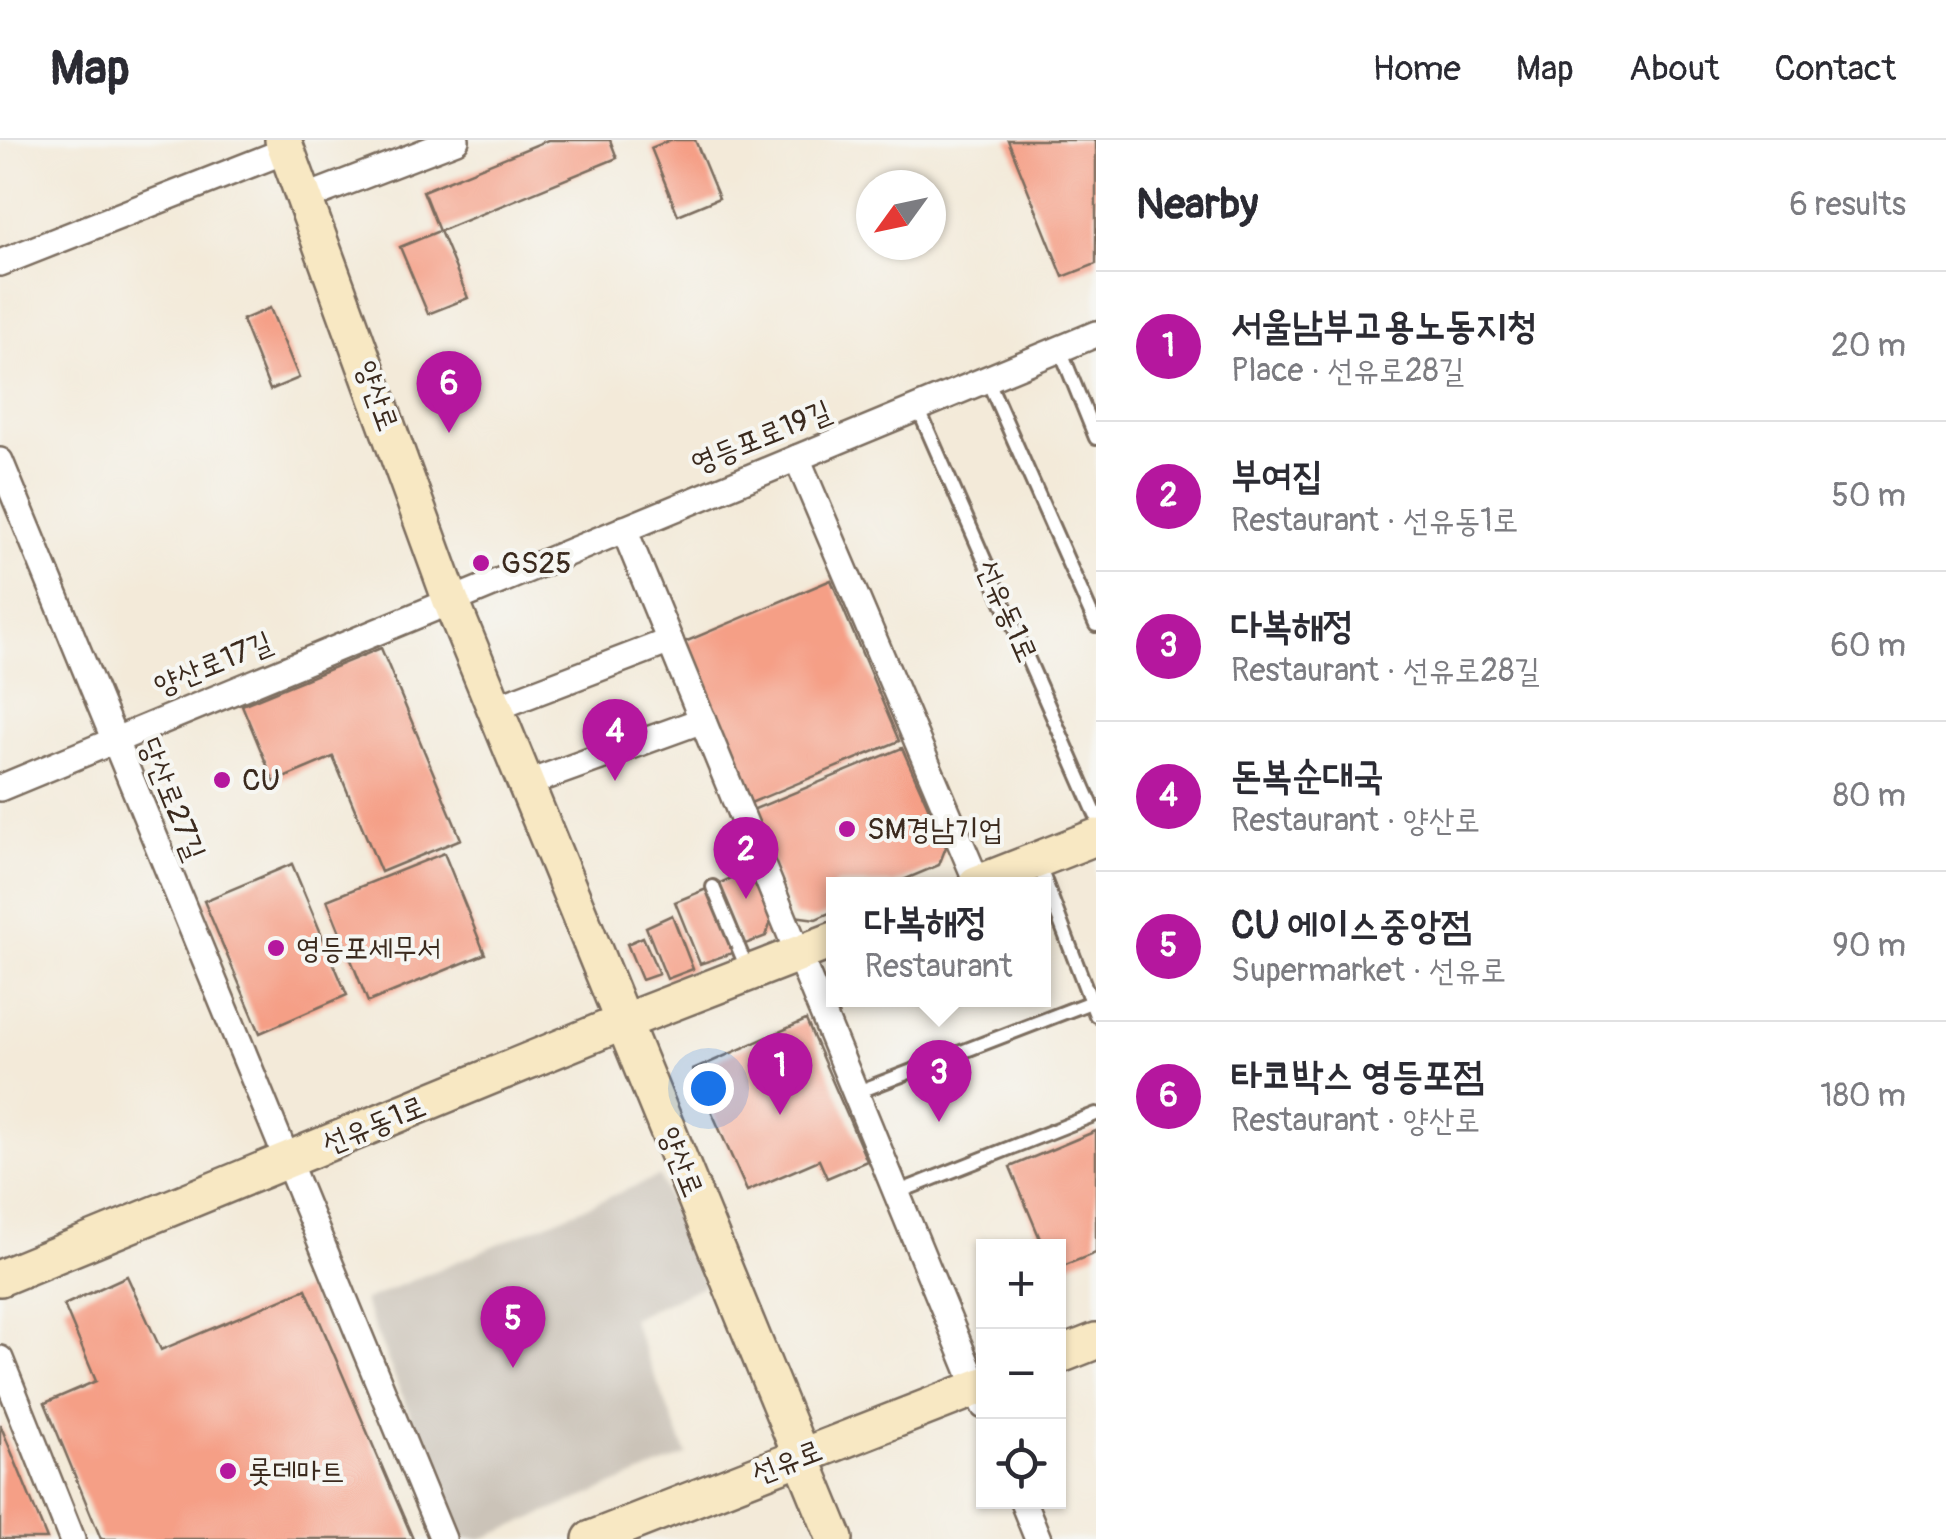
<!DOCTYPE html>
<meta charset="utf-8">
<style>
:root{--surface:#fff;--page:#f2f2f3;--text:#2b2b33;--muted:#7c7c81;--line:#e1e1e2;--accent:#b5179e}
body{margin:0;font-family:Pangolin,"Poor Story",sans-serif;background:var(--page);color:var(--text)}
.controls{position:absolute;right:30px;bottom:30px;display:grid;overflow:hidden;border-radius:0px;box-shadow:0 2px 8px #0004}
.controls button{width:90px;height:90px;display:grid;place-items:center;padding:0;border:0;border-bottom:2px solid var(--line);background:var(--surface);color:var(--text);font:50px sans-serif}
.compass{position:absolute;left:856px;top:30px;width:90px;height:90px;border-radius:50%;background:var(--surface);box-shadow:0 2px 8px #0004;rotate:237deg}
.you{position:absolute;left:708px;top:948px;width:35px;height:35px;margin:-25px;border:8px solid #fff;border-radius:50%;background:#1a73e8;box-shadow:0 0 0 15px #1a73e833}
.badge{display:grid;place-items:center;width:65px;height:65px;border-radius:50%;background:var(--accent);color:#fff;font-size:32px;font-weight:700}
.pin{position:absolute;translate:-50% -82px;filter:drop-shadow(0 2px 5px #0008)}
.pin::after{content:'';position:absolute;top:52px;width:35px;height:30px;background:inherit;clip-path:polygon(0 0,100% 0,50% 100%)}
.popup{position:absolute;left:826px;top:737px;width:225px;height:130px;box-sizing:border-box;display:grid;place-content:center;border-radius:0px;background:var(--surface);filter:drop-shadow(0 2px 8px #0005);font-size:32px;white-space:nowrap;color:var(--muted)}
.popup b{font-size:38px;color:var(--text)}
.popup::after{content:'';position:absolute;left:50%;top:100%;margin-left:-20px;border:20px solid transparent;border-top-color:var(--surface)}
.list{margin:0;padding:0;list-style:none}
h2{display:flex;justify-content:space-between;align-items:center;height:130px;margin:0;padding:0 40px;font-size:42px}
h2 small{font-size:32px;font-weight:400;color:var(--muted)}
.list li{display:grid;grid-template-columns:65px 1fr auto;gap:30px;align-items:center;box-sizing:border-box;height:150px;padding:0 40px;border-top:2px solid var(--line)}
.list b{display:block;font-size:38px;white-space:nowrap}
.list p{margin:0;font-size:32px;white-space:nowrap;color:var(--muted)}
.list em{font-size:32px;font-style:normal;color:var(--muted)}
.icon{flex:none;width:55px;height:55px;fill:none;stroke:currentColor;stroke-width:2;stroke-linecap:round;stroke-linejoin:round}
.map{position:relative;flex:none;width:1096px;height:1399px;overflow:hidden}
header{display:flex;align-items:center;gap:60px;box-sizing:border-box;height:140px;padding:0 50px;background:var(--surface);border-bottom:2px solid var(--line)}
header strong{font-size:48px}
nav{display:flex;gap:55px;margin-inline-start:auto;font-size:35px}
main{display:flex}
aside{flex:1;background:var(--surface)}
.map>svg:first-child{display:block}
.industrial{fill:#cbc3b8}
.building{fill:#f59f86}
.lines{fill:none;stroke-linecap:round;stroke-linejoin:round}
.lane-casing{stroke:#7b6d5f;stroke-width:18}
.street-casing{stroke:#7b6d5f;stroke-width:30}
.secondary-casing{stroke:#7b6d5f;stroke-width:40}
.lane{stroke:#fff;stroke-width:12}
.street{stroke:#fff;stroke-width:25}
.secondary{stroke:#f8e8c3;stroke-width:35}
.poi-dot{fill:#b5179e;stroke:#f6f6f2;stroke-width:4}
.labels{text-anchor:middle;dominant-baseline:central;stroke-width:8;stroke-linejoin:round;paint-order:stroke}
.street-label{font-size:30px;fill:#3b2a1e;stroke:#f6f6f2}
.poi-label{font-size:30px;fill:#3b2a1e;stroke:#f6f6f2;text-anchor:start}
</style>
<header>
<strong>Map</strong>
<nav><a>Home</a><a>Map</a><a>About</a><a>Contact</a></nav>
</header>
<main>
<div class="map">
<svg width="1096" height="1399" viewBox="0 0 1096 1399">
<rect width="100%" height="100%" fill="#f6f6f2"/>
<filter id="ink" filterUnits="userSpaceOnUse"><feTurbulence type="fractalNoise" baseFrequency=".01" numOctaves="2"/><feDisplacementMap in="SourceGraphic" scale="20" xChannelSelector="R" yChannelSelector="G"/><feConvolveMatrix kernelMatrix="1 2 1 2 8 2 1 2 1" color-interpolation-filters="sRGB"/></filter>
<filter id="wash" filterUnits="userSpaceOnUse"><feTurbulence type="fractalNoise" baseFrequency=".0048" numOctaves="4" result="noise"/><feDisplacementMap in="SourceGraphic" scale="40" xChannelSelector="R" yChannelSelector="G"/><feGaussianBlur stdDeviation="2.25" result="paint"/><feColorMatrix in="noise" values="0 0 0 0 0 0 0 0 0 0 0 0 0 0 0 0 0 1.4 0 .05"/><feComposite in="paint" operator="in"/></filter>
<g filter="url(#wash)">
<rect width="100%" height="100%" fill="#f3ead9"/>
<polygon class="industrial" points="659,1036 705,1145 631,1178 687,1315 482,1399 462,1399 363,1161"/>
<g id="blocks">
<g class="building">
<polygon points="548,0 610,0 617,18 440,91 468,158 428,174 400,107 439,91 423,51"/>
<polygon points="670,0 695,0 719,58 678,75 651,8"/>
<polygon points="1008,0 1096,0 1096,124 1063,137"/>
<polygon points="270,168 299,238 270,250 242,180"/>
<polygon points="831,440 899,601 748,664 680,504"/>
<polygon points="381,508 461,699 381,732 333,617 274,642 242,565"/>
<polygon points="902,608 946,707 939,725 894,744 834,744 834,771 816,779 794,776 750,671"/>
<polygon points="444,713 485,814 368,862 327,760"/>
<polygon points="292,724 347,855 260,893 204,761"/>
<polygon points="756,727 774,773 766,796 743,805 718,744"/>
<polygon points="709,748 735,812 700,824 675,762"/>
<polygon points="672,775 693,829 667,839 646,787"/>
<polygon points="643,797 659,834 642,840 627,804"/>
<polygon points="806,880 867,1021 827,1038 819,1020 747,1051 693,930"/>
<polygon points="1096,991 1096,1113 1058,1128 1058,1106 1043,1106 1010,1027"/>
<polygon points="127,1136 161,1210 306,1149 413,1399 101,1399 45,1263 96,1241 64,1165"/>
<polygon points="0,1284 47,1399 0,1399"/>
</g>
</g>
</g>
<g filter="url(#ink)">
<use href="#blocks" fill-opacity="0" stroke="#7b6d5f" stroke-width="2.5"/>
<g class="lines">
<defs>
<g id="lane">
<polyline points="1060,209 1096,298"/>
<polyline points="987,239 1096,485"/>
<polyline points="918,268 1096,675"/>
<polyline points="1038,723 1096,875"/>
<polyline points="713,747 749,833"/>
<polyline points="855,953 1091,862"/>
<polyline points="896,1053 1096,974"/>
</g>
<g id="street">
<polyline points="305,58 456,0"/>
<polyline points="0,123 287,10"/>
<polyline points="797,318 978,744"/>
<polyline points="0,321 443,1399"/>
<polyline points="624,389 984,1266"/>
<polyline points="495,568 670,501"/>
<polyline points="526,644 703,580"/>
<polyline points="0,648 1096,194"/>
<polyline points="0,1219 72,1399"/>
<polyline points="1023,1362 1038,1399"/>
</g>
<g id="secondary">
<polyline points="283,0 451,461 835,1399"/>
<polyline points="976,744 1096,697"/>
<polyline points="0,1138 623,882 834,800"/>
<polyline points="1058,1216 1096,1201"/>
<polyline points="591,1399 984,1245"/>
</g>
</defs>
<use href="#lane" class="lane-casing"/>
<use href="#street" class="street-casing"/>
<use href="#secondary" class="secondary-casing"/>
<use href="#lane" class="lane"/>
<use href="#street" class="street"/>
<use href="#secondary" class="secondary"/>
</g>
</g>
<g class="poi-dot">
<circle cx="481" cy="423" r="10"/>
<circle cx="222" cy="640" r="10"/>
<circle cx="847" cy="689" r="10"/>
<circle cx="276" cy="808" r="10"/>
<circle cx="228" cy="1331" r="10"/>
</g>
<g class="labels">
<g class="street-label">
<text transform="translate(377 256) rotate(70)">양산로</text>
<text transform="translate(761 297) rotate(-22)">영등포로19길</text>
<text transform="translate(1007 471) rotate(66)">선유동1로</text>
<text transform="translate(213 524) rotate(-22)">양산로17길</text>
<text transform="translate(172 659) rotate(68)">당산로27길</text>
<text transform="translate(374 985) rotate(-22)">선유동1로</text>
<text transform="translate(681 1022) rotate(68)">양산로</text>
<text transform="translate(787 1322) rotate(-21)">선유로</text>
</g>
<g class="poi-label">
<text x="501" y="423">GS25</text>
<text x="242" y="640">CU</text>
<text x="867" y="689">SM경남기업</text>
<text x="296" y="808">영등포세무서</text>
<text x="248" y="1331">롯데마트</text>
</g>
</g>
</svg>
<div class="controls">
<button>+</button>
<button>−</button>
<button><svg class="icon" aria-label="locate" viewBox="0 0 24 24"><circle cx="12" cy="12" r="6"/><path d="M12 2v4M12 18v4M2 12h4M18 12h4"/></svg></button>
</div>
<svg class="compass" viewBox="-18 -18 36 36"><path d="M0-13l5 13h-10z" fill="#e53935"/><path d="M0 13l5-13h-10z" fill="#7c7c81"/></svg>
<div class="you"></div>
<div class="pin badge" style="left:780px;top:975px">1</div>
<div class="pin badge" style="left:746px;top:759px">2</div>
<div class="pin badge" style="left:939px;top:982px">3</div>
<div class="popup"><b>다복해정</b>Restaurant</div>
<div class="pin badge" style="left:615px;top:641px">4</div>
<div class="pin badge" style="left:513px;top:1228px">5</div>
<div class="pin badge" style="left:449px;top:293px">6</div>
</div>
<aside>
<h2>Nearby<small>6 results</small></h2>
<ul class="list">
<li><span class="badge">1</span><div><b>서울남부고용노동지청</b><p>Place · 선유로28길</p></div><em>20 m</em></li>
<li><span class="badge">2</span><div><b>부여집</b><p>Restaurant · 선유동1로</p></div><em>50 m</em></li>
<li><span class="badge">3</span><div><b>다복해정</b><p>Restaurant · 선유로28길</p></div><em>60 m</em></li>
<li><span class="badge">4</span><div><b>돈복순대국</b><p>Restaurant · 양산로</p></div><em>80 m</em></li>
<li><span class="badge">5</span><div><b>CU 에이스중앙점</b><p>Supermarket · 선유로</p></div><em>90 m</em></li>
<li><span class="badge">6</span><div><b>타코박스 영등포점</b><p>Restaurant · 양산로</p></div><em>180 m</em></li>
</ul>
</aside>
</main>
